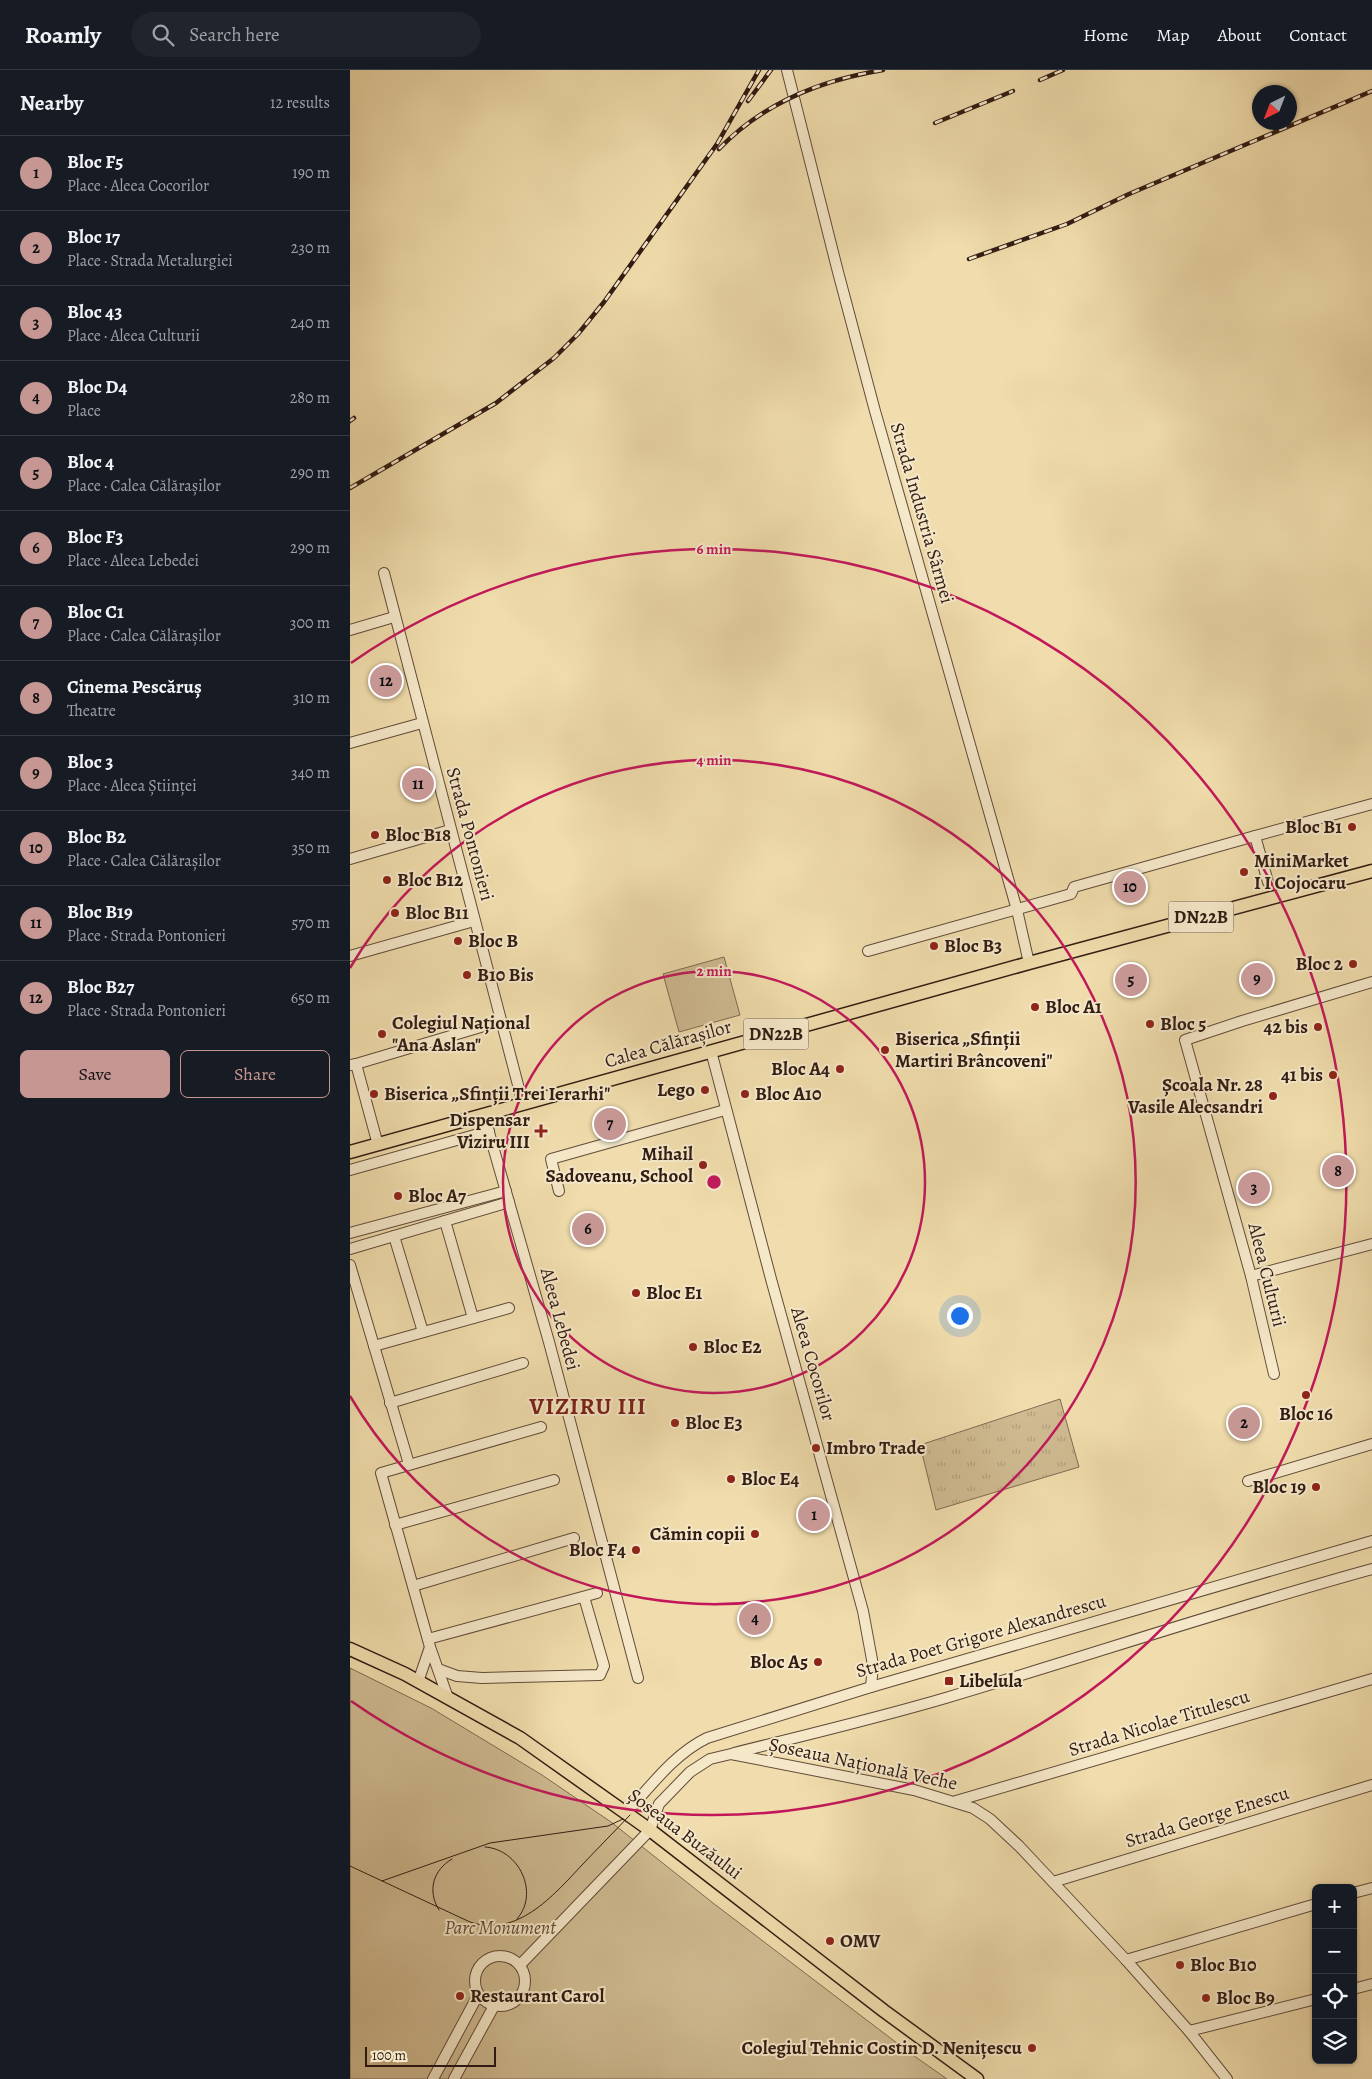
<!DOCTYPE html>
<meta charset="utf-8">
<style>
:root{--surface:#171b24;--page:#20242c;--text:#f1f3f6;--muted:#9ea1a6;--line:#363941;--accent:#c59692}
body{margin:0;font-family:Alegreya,serif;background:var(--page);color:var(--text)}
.controls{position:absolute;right:15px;bottom:15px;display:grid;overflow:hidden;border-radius:8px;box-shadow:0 1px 4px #0004}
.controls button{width:45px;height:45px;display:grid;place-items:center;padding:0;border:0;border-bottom:1px solid var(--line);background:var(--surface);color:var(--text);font:25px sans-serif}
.compass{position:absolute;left:902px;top:15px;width:45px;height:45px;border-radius:50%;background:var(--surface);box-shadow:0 1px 4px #0004;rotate:222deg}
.scale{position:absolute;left:15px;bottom:12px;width:131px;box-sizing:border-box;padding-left:5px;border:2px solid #311b13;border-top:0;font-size:14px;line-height:18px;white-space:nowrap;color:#311b13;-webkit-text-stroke:4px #f5e8c9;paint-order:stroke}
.you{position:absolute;left:609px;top:1245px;width:18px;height:18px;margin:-12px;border:4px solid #fff;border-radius:50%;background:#1a73e8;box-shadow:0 0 0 8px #1a73e833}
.badge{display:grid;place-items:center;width:32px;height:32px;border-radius:50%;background:var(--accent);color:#111;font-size:16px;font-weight:700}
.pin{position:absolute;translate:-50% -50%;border:2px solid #fff;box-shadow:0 1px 5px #0006}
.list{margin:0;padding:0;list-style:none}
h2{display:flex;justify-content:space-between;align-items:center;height:65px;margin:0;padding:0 20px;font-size:21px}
h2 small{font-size:16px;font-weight:400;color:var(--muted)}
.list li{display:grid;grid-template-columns:32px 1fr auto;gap:15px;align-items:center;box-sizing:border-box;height:75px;padding:0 20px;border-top:1px solid var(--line)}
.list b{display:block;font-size:19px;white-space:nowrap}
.list p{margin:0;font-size:16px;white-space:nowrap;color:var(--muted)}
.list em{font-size:16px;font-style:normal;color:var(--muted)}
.actions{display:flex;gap:10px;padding:15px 20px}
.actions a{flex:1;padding:11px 0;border:1px solid var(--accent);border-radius:8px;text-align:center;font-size:18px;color:var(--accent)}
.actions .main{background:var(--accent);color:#111}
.icon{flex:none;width:28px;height:28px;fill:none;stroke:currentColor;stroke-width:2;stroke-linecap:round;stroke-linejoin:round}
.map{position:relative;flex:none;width:1022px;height:2009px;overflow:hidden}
header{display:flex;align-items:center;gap:30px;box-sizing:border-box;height:70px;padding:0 25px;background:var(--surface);border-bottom:1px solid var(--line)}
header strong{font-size:24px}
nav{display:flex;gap:28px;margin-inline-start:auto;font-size:18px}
.search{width:350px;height:45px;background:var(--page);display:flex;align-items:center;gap:12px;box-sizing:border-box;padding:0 18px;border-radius:28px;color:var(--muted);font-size:19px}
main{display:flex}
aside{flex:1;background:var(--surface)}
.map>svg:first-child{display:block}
.grass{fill:url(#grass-tufts);stroke:#806b52}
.green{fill:#d0bb92;stroke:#806b52}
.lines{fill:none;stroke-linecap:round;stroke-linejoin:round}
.minor-casing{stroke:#614b39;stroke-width:12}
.major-casing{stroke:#311b13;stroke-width:15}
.minor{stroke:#f5e8c9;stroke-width:10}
.major{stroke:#f0dcac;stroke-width:12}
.tram{stroke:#311b13;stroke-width:1}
.rail-casing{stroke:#311b13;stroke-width:4.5}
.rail{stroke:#f5e8c9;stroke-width:2.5;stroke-dasharray:8;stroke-linecap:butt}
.ring{fill:none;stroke:#c2185b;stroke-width:2.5}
.poi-dot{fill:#8f2418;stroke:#f5e8c9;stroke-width:2}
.labels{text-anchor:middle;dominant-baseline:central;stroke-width:4;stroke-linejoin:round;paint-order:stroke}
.shield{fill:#f5e8c9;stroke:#6c584a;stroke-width:1}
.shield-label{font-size:18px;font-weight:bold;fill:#311b13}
.street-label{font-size:19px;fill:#311b13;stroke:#f5e8c9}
.poi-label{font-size:19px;font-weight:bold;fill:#311b13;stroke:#f5e8c9;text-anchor:start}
.park-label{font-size:19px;font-style:italic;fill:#614b39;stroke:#f5e8c9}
.district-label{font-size:24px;font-weight:bold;letter-spacing:1px;fill:#7a1f14;stroke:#f5e8c9}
.centre{fill:#c2185b;stroke:#f5e8c9;stroke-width:2.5}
.ring-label{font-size:15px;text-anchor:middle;font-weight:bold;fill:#c2185b;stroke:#f5e8c9;stroke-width:4;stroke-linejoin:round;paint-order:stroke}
</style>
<header>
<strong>Roamly</strong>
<div class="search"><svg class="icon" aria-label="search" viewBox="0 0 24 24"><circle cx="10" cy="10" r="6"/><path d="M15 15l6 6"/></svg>Search here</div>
<nav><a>Home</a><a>Map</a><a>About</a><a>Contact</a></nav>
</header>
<main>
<aside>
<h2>Nearby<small>12 results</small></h2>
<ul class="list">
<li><span class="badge">1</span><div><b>Bloc F5</b><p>Place · Aleea Cocorilor</p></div><em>190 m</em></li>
<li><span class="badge">2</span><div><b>Bloc 17</b><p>Place · Strada Metalurgiei</p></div><em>230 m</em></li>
<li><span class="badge">3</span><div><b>Bloc 43</b><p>Place · Aleea Culturii</p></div><em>240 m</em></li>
<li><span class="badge">4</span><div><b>Bloc D4</b><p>Place</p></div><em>280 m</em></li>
<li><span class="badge">5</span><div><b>Bloc 4</b><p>Place · Calea Călărașilor</p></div><em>290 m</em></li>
<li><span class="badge">6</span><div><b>Bloc F3</b><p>Place · Aleea Lebedei</p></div><em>290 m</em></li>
<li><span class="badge">7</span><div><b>Bloc C1</b><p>Place · Calea Călărașilor</p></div><em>300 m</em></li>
<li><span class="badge">8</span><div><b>Cinema Pescăruș</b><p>Theatre</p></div><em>310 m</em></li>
<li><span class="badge">9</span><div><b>Bloc 3</b><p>Place · Aleea Științei</p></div><em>340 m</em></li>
<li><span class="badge">10</span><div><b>Bloc B2</b><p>Place · Calea Călărașilor</p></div><em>350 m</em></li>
<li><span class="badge">11</span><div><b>Bloc B19</b><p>Place · Strada Pontonieri</p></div><em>570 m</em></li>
<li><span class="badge">12</span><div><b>Bloc B27</b><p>Place · Strada Pontonieri</p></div><em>650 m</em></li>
</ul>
<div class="actions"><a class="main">Save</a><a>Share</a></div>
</aside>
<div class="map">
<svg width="1022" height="2009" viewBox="0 0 1022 2009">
<defs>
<pattern id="grass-tufts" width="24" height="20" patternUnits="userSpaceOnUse" patternTransform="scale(1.25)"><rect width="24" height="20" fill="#d0bb92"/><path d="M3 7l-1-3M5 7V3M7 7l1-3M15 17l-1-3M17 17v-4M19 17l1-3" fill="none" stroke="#b3a07d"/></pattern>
</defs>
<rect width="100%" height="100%" fill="#f0dcac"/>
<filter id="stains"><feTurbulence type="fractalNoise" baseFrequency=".004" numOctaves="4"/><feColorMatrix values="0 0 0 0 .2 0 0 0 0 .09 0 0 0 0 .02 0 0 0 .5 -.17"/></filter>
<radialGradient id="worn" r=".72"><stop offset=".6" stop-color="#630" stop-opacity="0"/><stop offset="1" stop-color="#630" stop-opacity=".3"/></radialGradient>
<polygon class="grass" points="710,1329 729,1397 586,1440 570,1375"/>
<g class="green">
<polygon points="374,887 390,945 329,962 313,904"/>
<polygon points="0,1598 81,1638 192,1705 261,1752 363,1833 560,1983 597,2009 0,2009"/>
</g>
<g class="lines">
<defs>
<g id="minor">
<polyline points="437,0 488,202 525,341 667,840 679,893"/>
<polyline points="34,503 173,1034"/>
<polyline points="0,560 44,547"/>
<polyline points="0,673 72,653"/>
<polyline points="905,766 1022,734"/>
<polyline points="0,789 100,760"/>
<polyline points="518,881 721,824 724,817 905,766 918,812"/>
<polyline points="0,886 124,851"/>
<polyline points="361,981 421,1209 513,1541 523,1595 521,1617"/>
<polyline points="6,994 151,951"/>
<polyline points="1,995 6,994 28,1075"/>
<polyline points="134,1045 199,1272 288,1608"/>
<polyline points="0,1100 139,1061"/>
<polyline points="209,1121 201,1089 375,1040"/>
<polyline points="95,1151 123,1248"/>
<polyline points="0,1163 156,1121"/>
<polyline points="44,1166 73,1262"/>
<polyline points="0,1179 159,1132"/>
<polyline points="0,1195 59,1394"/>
<polyline points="901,1206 1022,1174"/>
<polyline points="24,1276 159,1238"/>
<polyline points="924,1304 901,1206 835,970 892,951 1022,912"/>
<polyline points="40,1333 173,1293"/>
<polyline points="898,1411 1022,1374"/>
<polyline points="45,1455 204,1410"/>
<polyline points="63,1516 224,1468"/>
<polyline points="78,1569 247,1523"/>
<polyline points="80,1577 31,1403 191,1357"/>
<polyline points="88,1599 107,1606 132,1608 250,1605 254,1596 234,1527"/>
<polyline points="68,1612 80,1577 98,1628"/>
<path d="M384,1683C456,1665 528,1648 599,1627C740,1585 880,1538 1022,1499"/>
<polyline points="606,1731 1022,1609"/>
<path d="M276,1743C301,1716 324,1684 357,1668L521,1617L1022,1471"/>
<polyline points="703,1812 1022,1715"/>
<polyline points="1003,1823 1022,1818"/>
<circle cx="150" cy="1911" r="25"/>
<polyline points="776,1890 966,1834"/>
<polyline points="170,1895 300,1760 309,1734 340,1702 360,1689 381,1684 564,1720 623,1738 640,1749 669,1776 776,1890 839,1961 877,2009"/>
<polyline points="1003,1919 1022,1914"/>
<polyline points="839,1961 966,1929"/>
<polyline points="83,2009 128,1925"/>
<polyline points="104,2009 144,1936"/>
</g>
<g id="major">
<polyline points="0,1082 679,893 1022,801"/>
<polyline points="0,1579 55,1604 170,1668 300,1760 534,1941 627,2009"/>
</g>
</defs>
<use href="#minor" class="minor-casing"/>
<use href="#major" class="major-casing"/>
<use href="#minor" class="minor"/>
<use href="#major" class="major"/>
<g class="tram">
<path d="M135,1777C169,1779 190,1823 167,1849"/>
<path d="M0,1796L120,1852C167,1868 203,1826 232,1795C248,1778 264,1762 280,1745"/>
<polyline points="32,1811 140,1773 258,1756 273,1749"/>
<path d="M89,1840C77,1821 83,1800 102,1789"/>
</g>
<defs>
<g id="rail">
<polyline points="690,10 713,0"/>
<polyline points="398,31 421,0"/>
<polyline points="585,53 663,21"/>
<path d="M369,79C413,33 471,10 533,0"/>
<polyline points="619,189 717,154 779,124 1022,21"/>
<polyline points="0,351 4,348"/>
<polyline points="0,418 146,333 204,288 228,264 254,232 367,74 409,0"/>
</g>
</defs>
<use href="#rail" class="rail-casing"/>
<use href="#rail" class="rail"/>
</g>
<g class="ring">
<circle cx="364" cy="1112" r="211"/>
<path d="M0 898A422 422 0 1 1 0 1326"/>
<path d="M1 593A633 633 0 1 1 1 1631"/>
</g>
<g class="poi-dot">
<circle cx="1002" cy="757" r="5"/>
<circle cx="25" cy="765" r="5"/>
<circle cx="894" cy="802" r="5"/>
<circle cx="37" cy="810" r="5"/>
<circle cx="45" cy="843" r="5"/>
<circle cx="108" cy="871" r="5"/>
<circle cx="584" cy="876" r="5"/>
<circle cx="1003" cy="894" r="5"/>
<circle cx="117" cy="905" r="5"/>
<circle cx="685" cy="937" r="5"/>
<circle cx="800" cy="954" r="5"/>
<circle cx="968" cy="957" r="5"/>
<circle cx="32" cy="964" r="5"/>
<circle cx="535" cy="980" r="5"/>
<circle cx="490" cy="999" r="5"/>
<circle cx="983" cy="1005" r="5"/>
<circle cx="355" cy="1020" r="5"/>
<circle cx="24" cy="1024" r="5"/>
<circle cx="395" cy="1024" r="5"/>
<circle cx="923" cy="1026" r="5"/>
<path d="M188.5 1053.5h5v5h5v5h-5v5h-5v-5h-5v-5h5z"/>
<circle cx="353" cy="1095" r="5"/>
<circle cx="48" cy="1126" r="5"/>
<circle cx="286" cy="1223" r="5"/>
<circle cx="343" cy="1277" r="5"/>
<circle cx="956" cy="1325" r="5"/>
<circle cx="325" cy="1353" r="5"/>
<circle cx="466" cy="1378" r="5"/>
<circle cx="381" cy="1409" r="5"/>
<circle cx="966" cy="1417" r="5"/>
<circle cx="405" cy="1464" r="5"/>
<circle cx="286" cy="1480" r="5"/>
<circle cx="468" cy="1592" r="5"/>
<rect x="594" y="1606" width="10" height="10" rx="2.5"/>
<circle cx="480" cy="1871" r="5"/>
<circle cx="830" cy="1895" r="5"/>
<circle cx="110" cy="1926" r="5"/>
<circle cx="856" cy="1928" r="5"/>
<circle cx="682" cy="1978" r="5"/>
</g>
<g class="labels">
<g class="shield">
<rect x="818.5" y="831.5" width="65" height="31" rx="4"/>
<rect x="393.5" y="948.5" width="65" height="31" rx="4"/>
</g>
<g class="shield-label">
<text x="851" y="847">DN22B</text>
<text x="426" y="964">DN22B</text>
</g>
<g class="street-label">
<text transform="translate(572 443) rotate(74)">Strada Industria Sârmei</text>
<text transform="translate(120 764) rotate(75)">Strada Pontonieri</text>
<text transform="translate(318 974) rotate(-16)">Calea Călărașilor</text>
<text transform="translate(917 1205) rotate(76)">Aleea Culturii</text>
<text transform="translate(210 1249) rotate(75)">Aleea Lebedei</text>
<text transform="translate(463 1294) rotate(74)">Aleea Cocorilor</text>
<text transform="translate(631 1566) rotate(-16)">Strada Poet Grigore Alexandrescu</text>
<text transform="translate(809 1653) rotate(-17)">Strada Nicolae Titulescu</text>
<text transform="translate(513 1694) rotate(12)">Șoseaua Națională Veche</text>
<text transform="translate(857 1747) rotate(-17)">Strada George Enescu</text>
<text transform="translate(335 1764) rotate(37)">Șoseaua Buzăului</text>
</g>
<g class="poi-label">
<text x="992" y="757" text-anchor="end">Bloc B1</text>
<text x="35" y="765">Bloc B18</text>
<text x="904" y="791">MiniMarket<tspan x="904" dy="22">I I Cojocaru</tspan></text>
<text x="47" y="810">Bloc B12</text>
<text x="55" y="843">Bloc B11</text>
<text x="118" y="871">Bloc B</text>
<text x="594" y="876">Bloc B3</text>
<text x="993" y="894" text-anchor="end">Bloc 2</text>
<text x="127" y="905">B10 Bis</text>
<text x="695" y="937">Bloc A1</text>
<text x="42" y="953">Colegiul Național<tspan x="42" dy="22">"Ana Aslan"</tspan></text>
<text x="810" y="954">Bloc 5</text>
<text x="958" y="957" text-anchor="end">42 bis</text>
<text x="545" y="969">Biserica „Sfinții<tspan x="545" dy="22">Martiri Brâncoveni"</tspan></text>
<text x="480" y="999" text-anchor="end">Bloc A4</text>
<text x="973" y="1005" text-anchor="end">41 bis</text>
<text x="913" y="1015" text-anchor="end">Școala Nr. 28<tspan x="913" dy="22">Vasile Alecsandri</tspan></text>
<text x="345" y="1020" text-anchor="end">Lego</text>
<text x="34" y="1024">Biserica „Sfinții Trei Ierarhi"</text>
<text x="405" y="1024">Bloc A10</text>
<text x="180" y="1050" text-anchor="end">Dispensar<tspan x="180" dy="22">Viziru III</tspan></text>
<text x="343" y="1084" text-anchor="end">Mihail<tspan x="343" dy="22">Sadoveanu, School</tspan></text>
<text x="58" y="1126">Bloc A7</text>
<text x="296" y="1223">Bloc E1</text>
<text x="353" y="1277">Bloc E2</text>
<text x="956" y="1344" text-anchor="middle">Bloc 16</text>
<text x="335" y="1353">Bloc E3</text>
<text x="476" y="1378">Imbro Trade</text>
<text x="391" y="1409">Bloc E4</text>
<text x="956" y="1417" text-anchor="end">Bloc 19</text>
<text x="395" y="1464" text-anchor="end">Cămin copii</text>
<text x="276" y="1480" text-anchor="end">Bloc F4</text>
<text x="458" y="1592" text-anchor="end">Bloc A5</text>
<text x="609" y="1611">Libelula</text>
<text x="490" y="1871">OMV</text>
<text x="840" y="1895">Bloc B10</text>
<text x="120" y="1926">Restaurant Carol</text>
<text x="866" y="1928">Bloc B9</text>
<text x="672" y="1978" text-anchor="end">Colegiul Tehnic Costin D. Nenițescu</text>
</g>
<g class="park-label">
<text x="150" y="1858">Parc Monument</text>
</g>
<g class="district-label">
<text x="238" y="1336">VIZIRU III</text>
</g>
</g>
<circle cx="364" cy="1112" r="8" class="centre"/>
<g class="ring-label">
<text x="364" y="484">6 min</text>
<text x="364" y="695">4 min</text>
<text x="364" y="906">2 min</text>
</g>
<rect width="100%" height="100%" filter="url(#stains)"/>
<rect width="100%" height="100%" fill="url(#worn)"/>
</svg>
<div class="controls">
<button>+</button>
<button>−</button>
<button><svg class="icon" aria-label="locate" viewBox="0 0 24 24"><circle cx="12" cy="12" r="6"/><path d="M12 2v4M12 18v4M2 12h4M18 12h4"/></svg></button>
<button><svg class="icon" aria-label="layers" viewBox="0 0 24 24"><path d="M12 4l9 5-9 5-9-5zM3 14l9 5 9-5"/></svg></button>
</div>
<svg class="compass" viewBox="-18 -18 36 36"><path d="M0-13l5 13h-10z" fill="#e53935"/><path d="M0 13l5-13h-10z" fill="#9ea1a6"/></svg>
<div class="scale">100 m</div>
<div class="you"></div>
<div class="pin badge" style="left:464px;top:1445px">1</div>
<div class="pin badge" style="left:894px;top:1353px">2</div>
<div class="pin badge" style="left:904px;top:1118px">3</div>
<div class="pin badge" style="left:405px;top:1549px">4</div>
<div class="pin badge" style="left:781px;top:910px">5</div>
<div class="pin badge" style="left:238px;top:1159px">6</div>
<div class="pin badge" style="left:260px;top:1054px">7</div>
<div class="pin badge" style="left:988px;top:1101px">8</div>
<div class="pin badge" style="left:907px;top:909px">9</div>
<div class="pin badge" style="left:780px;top:817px">10</div>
<div class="pin badge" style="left:68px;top:714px">11</div>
<div class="pin badge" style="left:36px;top:611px">12</div>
</div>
</main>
